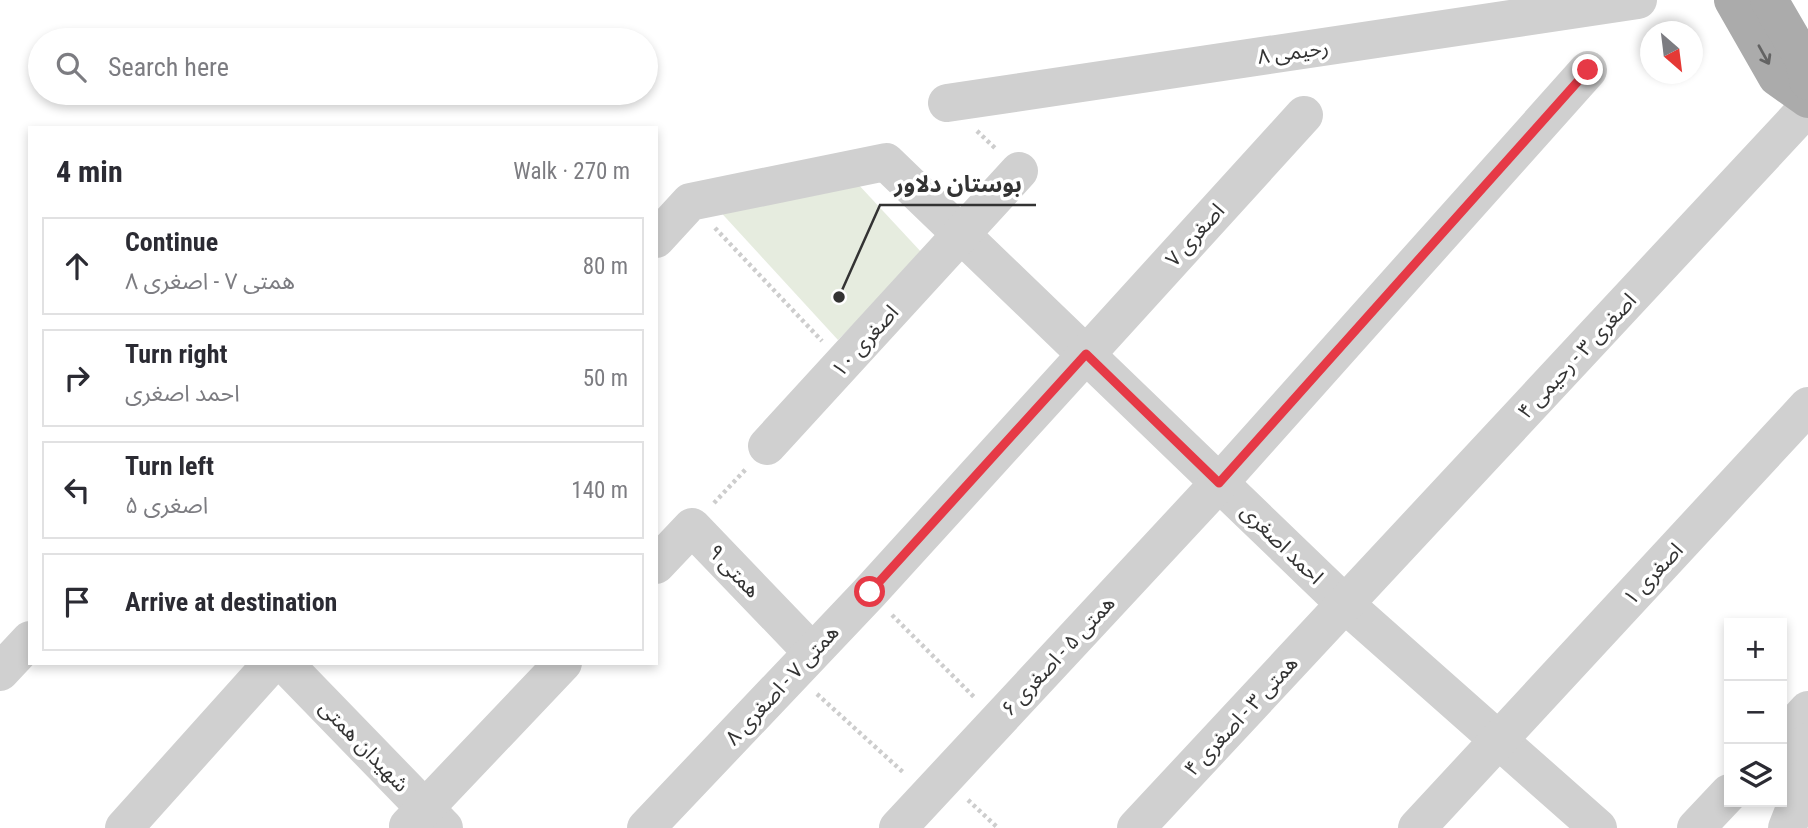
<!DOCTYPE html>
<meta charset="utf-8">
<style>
:root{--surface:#fff;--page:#f2f2f3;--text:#2b2b33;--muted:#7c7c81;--line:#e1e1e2}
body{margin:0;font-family:"Roboto Condensed","Noto Sans Arabic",sans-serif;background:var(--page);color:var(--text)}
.controls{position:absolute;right:21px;bottom:21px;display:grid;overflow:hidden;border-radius:0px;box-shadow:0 4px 10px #0003}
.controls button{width:63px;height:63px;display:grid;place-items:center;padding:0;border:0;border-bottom:2px solid var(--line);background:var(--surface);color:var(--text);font:35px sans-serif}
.compass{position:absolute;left:1640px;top:21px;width:63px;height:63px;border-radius:50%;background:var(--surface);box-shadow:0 4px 10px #0003;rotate:152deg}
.stop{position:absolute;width:21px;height:21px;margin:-16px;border:5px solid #e63946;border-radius:50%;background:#fff}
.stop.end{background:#e63946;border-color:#fff;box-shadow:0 2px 7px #0008}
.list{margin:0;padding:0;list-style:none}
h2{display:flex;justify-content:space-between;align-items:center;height:91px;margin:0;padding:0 28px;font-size:30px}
h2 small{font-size:23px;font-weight:400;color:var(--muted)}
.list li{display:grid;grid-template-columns:46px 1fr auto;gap:21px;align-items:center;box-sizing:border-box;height:98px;margin:0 14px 14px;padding:0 14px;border:2px solid var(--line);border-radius:0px}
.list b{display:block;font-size:26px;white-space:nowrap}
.list p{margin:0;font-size:23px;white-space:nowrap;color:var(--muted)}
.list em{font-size:23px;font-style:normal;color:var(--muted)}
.icon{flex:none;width:38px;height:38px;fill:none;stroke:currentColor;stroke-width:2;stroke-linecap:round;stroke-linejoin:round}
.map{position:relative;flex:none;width:1808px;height:828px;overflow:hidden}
.search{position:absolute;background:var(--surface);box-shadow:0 4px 10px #0003;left:28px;top:28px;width:630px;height:77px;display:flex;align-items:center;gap:18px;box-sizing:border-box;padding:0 24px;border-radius:38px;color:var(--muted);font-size:26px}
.panel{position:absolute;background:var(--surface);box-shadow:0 4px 10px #0003;left:28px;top:126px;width:630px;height:539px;border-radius:0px}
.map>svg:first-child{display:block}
.green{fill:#e6ecdf}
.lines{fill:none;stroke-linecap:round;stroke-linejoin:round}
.path{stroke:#cdcdcd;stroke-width:4.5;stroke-dasharray:3.5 3.5;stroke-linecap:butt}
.minor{stroke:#d0d0d0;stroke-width:38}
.major{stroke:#ababab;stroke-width:38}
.oneway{stroke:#636363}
.route{stroke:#e63946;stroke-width:9}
.labels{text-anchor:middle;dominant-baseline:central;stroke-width:7;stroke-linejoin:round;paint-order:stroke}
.street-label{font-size:21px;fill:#333;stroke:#fff}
.leader{fill:none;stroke:#333;stroke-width:2.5}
.callout-dot{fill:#333;stroke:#fff;stroke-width:2.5}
.callout-label{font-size:23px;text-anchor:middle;font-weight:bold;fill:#333;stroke:#fff;stroke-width:7;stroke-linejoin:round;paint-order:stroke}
</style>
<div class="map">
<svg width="1808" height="828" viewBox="0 0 1808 828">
<rect width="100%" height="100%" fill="#fff"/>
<polygon class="green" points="857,183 923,254 838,340 715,206"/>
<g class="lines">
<g class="path">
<polyline points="977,131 996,149"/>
<polyline points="715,228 822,341"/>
<polyline points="714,503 746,469"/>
<polyline points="892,615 975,698"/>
<polyline points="817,694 904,773"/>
<polyline points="968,800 998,828"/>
</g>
<g class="minor">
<polyline points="947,103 1638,0"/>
<polyline points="656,239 690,202 886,162 1346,605 1598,828"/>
<polyline points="767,446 1019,171"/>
<polyline points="656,565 692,527 812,652"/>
<polyline points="284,663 444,828"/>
<polyline points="0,672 30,640"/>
<polyline points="1782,738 1808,710"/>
<polyline points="1782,771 1808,742"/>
<polyline points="408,826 563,663"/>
<polyline points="124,828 272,663"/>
<polyline points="646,828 870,592 1304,115"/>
<polyline points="898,828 1219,483 1588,70"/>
<polyline points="1136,828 1808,107"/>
<polyline points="1417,828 1808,406"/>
<polyline points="1696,828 1729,793"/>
<polyline points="1787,828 1808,775"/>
</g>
<g class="major">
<polyline points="1733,0 1777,77 1808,99"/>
<polyline points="1769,0 1804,60 1808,81"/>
</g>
</g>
<defs><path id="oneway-shaft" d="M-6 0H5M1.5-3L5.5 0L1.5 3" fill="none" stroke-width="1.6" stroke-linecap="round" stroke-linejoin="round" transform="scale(1.75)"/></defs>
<use class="oneway" href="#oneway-shaft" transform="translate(1764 55) rotate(61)"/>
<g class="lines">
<polyline class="route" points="870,592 1086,354 1219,483 1588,70"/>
</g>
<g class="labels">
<g class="street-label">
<text transform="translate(1293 52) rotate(-8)">رحیمی ۸</text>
<text transform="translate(1195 235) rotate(-48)">اصغری ۷</text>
<text transform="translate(865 341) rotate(-48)">اصغری ۱۰</text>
<text transform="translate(1577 356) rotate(-47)">اصغری ۳ - رحیمی ۴</text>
<text transform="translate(1282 544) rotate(44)">احمد اصغری</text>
<text transform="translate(734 571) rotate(46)">همتی ۹</text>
<text transform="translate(1653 574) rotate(-47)">اصغری ۱</text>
<text transform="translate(1058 656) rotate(-47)">همتی ۵ - اصغری ۶</text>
<text transform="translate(782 685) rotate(-47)">همتی ۷ - اصغری ۸</text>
<text transform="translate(1241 716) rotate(-47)">همتی ۳ - اصغری ۴</text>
<text transform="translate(364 746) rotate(46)">شهیدان همتی</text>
</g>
</g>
<path class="leader" d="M839 297L880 205H1036"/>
<circle class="callout-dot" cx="839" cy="297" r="7"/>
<g class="callout-label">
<text x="958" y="192">بوستان دلاور</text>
</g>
</svg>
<div class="controls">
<button>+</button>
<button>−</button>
<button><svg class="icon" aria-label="layers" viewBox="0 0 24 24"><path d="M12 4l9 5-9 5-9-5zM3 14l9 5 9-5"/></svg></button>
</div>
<svg class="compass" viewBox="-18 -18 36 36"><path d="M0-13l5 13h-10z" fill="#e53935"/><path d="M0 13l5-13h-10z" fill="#7c7c81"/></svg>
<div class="stop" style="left:870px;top:592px"></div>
<div class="stop end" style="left:1588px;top:70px"></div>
<div class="search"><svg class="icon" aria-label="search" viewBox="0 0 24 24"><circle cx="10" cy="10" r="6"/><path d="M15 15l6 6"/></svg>Search here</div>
<section class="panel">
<h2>4 min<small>Walk · 270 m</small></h2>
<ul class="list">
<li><svg class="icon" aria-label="ahead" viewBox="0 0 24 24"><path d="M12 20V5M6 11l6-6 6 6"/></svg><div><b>Continue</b><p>همتی ۷ - اصغری ۸</p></div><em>80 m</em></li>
<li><svg class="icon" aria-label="right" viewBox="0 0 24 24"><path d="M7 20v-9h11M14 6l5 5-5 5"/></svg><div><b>Turn right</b><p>احمد اصغری</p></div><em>50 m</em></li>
<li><svg class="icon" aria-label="left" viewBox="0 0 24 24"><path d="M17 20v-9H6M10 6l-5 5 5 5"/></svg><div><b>Turn left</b><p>اصغری ۵</p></div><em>140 m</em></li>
<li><svg class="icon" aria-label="arrive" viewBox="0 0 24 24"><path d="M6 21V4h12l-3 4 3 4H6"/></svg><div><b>Arrive at destination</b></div></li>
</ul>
</section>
</div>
